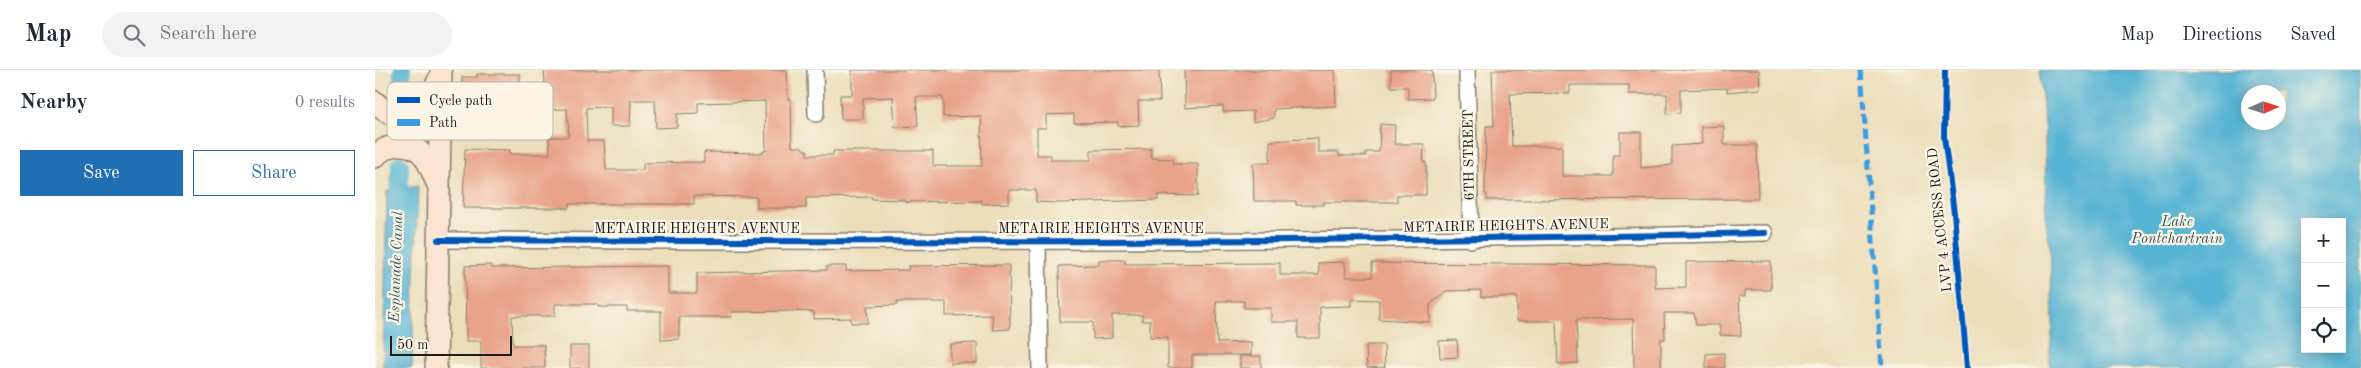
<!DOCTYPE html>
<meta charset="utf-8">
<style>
:root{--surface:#fff;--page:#f2f2f3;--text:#1f2937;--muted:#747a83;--line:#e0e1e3;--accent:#1f6fb2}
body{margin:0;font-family:"Old Standard TT",serif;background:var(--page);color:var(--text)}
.controls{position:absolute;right:15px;bottom:15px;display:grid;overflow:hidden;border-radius:0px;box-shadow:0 2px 12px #0003}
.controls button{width:45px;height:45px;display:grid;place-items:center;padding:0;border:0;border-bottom:1px solid var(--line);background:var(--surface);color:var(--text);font:25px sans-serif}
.compass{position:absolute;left:1866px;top:15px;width:45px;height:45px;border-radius:50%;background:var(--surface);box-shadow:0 2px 12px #0003;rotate:87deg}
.scale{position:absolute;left:15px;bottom:12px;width:122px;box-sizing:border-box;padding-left:5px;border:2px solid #1c1c1c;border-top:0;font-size:14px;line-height:18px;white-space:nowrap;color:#1c1c1c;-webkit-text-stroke:4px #fcf5e5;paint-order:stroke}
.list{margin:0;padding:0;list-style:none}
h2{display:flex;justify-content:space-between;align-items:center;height:65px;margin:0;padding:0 20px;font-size:21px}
h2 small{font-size:16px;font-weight:400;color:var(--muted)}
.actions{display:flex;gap:10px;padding:15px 20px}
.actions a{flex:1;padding:11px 0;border:1px solid var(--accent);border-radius:0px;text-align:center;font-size:18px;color:var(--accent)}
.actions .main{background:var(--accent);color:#fff}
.icon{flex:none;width:28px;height:28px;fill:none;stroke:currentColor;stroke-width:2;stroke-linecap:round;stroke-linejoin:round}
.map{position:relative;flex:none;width:1986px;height:298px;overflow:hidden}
header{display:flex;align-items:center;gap:30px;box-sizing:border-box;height:70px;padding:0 25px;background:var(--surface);border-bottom:1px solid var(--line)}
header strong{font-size:24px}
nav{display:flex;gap:28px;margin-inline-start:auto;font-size:18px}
.search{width:350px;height:45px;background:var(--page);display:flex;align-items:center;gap:12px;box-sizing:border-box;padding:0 18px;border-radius:28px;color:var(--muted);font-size:19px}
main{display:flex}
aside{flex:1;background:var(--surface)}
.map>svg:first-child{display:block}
.water{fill:#56b4d4;stroke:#396878;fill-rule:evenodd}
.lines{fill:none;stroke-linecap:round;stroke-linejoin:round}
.canal{stroke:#56b4d4;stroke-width:18}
.building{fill:#e9a389;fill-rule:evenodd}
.minor-casing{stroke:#847d6c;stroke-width:18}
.secondary-casing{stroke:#847d6c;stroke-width:24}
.minor{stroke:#fff;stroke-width:15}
.secondary{stroke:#fde4d1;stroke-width:21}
.quiet{stroke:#3c9bdf;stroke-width:5;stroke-dasharray:10 5;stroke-linecap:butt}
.cycleway-casing{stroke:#fcf5e5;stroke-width:9}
.cycleway{stroke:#0057b8;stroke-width:6}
.labels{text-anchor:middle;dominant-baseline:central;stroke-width:4.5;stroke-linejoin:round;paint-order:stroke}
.street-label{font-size:14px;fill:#1c1c1c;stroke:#fcf5e5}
.water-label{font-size:15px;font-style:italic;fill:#335966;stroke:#fcf5e5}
.key{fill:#fcf5e5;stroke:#b9b4a9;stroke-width:1}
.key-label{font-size:14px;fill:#1c1c1c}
</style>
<header>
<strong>Map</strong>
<div class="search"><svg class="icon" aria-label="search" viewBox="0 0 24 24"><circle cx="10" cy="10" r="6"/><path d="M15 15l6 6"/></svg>Search here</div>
<nav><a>Map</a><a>Directions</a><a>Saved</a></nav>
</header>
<main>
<aside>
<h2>Nearby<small>0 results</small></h2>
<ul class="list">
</ul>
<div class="actions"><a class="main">Save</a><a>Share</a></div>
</aside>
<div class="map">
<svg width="1986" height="298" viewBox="0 0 1986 298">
<rect width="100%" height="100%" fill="#fcf5e5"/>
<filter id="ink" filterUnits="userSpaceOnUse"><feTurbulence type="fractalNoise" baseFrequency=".02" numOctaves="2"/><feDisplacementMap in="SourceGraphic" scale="10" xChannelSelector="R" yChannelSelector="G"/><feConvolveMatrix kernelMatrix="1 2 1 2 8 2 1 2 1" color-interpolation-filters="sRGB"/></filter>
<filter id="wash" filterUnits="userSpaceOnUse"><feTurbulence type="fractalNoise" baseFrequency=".0096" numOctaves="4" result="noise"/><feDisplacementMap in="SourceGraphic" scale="20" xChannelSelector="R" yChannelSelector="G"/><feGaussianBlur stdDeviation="1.12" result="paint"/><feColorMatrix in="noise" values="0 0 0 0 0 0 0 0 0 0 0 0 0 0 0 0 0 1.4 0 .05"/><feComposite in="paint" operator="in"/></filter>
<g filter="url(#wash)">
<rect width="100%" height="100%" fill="#ecdebb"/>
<g class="water">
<path d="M1665,0H1986V298H1676L1674,289L1678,253L1675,177L1671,152L1670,66ZM1874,22H1904V52H1874ZM1930,152H1967V279H1930Z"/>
<polygon points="43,116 37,298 8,298 12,121"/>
</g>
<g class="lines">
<g class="canal">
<polyline points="26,30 27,0"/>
<polyline points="23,142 25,95"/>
</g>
</g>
<g id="blocks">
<g class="building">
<path d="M169,0H412L413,29H416L417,77H427L429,80H432V85H458V81H558V96H607L606,46L568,47V27H541L543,56L520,57L518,27L488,28V49H466L465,25H477V0H784L785,31H763L764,55L743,56V52L699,53V44L671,45V58H662V85H676V90H716V80L776,79V88L798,89L799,94H823V126L783,125V130L682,133L661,132V120H634V133L607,134V131L530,132V130L497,129V127L431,128V138H382V127L319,126V134H194V138H88L90,79L135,80L134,84H175L174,67H194L192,39L167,40V51H151L150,33L88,34L87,7H102V4H145V14H170ZM256,30H280L281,58L302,57V44L323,43V33L390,31L391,81H388V83L329,82V92L268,93V100H231L229,71H212L211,38L236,37V56H255Z"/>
<polygon points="809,0 960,0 961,36 899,39 899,48 878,52 878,41 848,42 848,36 810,38"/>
<polygon points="1016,0 1057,0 1058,28 1033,29 1033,17 1016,17"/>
<polygon points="1117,0 1384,0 1385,19 1352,22 1352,18 1306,20 1306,43 1292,44 1292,24 1254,24 1254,15 1195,15 1195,23 1135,24 1137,76 1187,76 1187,106 1238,106 1238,85 1245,85 1245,62 1266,62 1266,98 1297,95 1297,76 1327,74 1326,57 1349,56 1349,75 1382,75 1383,129 1112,130 1112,124 1110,124 1111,56 1119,56"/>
<polygon points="1005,54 1020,55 1019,74 1049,74 1048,92 1051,92 1051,125 1022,125 1022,132 949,132 949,135 921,135 921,131 879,131 878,93 895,93 895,71 943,68 943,82 964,82 964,86 991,86 991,82 1004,82"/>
<polygon points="724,190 750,190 750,194 905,193 905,205 944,205 943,193 970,192 971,207 997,207 997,193 1280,195 1280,218 1311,217 1311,192 1396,191 1396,220 1370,220 1370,226 1364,226 1366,266 1345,265 1345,255 1321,255 1319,243 1289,243 1290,269 1286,269 1286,298 1259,298 1258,249 1201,250 1203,293 1183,294 1181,251 1142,251 1142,227 1106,227 1106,220 1071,221 1055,235 1055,252 1004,249 1004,230 976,229 976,236 945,237 945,268 923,268 923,252 896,252 896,238 869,238 869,231 841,231 842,273 876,272 876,285 817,285 817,298 793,298 793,267 775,267 775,251 767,251 767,245 737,245 737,268 718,269 718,252 685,252 684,196 724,195"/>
<polygon points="116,195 116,198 293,196 293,223 322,223 322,203 452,200 452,196 471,196 471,201 534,200 533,196 634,195 635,259 618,260 617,245 571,246 571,232 522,232 522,235 492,236 493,253 476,253 476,248 439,249 439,242 418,241 356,242 356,247 304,247 304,269 286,270 286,241 252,241 252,237 223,237 223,234 180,234 180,246 137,246 138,275 169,275 170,298 106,298 106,271 91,271 90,196"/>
<polygon points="1082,270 1083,287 1065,288 1064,271"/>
<polygon points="602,273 602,293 575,293 575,274"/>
<polygon points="991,275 1009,275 1010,297 992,298"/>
<rect x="195" y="276" width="19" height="22"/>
<polygon points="1349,283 1350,298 1331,298 1331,284"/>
<rect x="865" y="286" width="21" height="12"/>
</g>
</g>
</g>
<g filter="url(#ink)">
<use href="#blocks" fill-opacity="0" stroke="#847d6c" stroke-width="1"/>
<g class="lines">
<defs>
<g id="minor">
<polyline points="440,0 441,44"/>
<polyline points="1092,0 1096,170"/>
<path d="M63,170C505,172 948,173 1390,163"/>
<polyline points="663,173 665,298"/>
</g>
<g id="secondary">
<path d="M0,32C12,45 29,53 45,42C54,36 59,21 63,11"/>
<path d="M0,87C12,73 35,70 48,85C54,92 58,104 62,113"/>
<polyline points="61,298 66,0"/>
</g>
</defs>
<use href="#minor" class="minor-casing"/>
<use href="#secondary" class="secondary-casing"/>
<use href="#minor" class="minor"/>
<use href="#secondary" class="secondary"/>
<polyline class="quiet" points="1486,0 1507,298"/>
<defs>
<g id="cycleway">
<polyline points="1570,0 1569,67 1579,143 1592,298"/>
<path d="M63,170C505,172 948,173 1390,163"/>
</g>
</defs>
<use href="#cycleway" class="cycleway-casing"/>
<use href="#cycleway" class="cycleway"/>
</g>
</g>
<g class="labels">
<g class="street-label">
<text transform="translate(1094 85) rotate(-91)">6TH STREET</text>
<text transform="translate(1565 150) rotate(-96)">LVP 4 ACCESS ROAD</text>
<text transform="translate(1131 156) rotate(-1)">METAIRIE HEIGHTS AVENUE</text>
<text x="322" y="159">METAIRIE HEIGHTS AVENUE</text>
<text x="726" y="159">METAIRIE HEIGHTS AVENUE</text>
</g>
<g class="water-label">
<text x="1802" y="152">Lake<tspan x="1802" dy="17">Pontchartrain</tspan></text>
<text transform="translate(22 197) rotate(-88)">Esplanade Canal</text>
</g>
</g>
<rect x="12" y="12" width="166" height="58" rx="8" class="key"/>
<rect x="22" y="27" width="23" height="6" fill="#0057b8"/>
<rect x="22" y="49" width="23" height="7" fill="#3c9bdf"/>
<g class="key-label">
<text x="54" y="35">Cycle path</text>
<text x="54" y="57">Path</text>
</g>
</svg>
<div class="controls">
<button>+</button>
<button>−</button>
<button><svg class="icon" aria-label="locate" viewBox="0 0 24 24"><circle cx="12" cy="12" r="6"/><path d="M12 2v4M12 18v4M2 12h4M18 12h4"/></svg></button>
</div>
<svg class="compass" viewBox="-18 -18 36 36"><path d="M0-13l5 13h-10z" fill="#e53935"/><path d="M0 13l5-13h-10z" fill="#747a83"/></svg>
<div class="scale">50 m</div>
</div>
</main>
